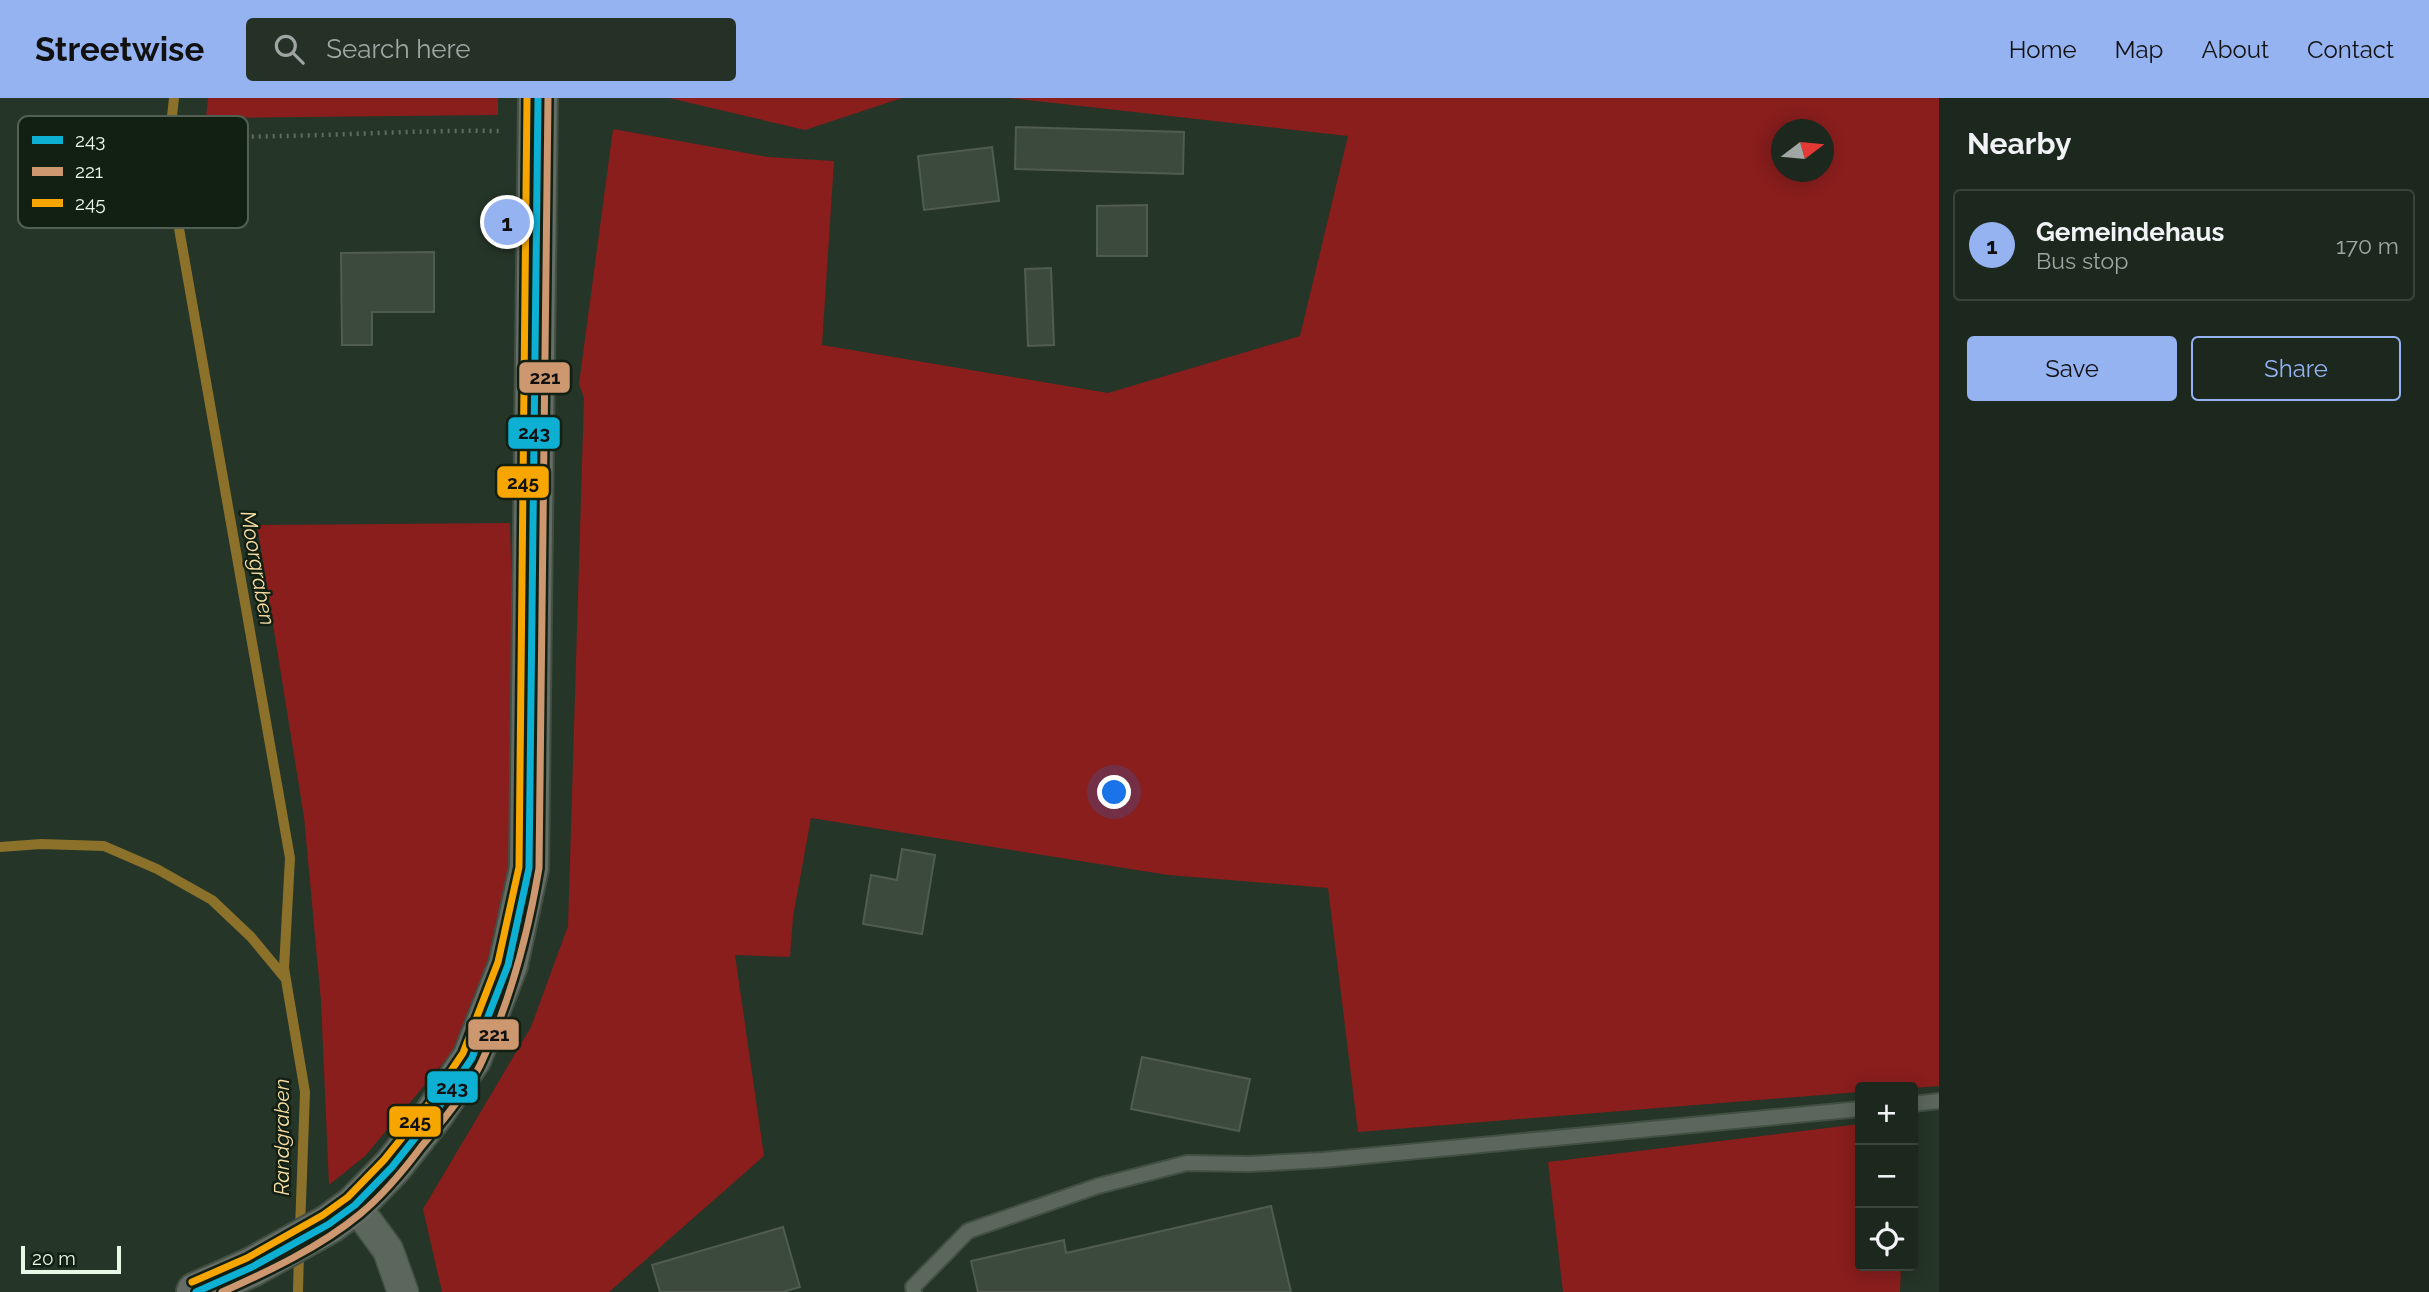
<!DOCTYPE html>
<meta charset="utf-8">
<style>
:root{--surface:#1c281d;--page:#253026;--text:#f1f3f6;--muted:#a0a6a4;--line:#3a443b;--accent:#95b2f1}
body{margin:0;font-family:Raleway,sans-serif;background:var(--page);color:var(--text)}
.controls{position:absolute;right:21px;bottom:21px;display:grid;overflow:hidden;border-radius:7px;box-shadow:0 4px 18px #0003}
.controls button{width:63px;height:63px;display:grid;place-items:center;padding:0;border:0;border-bottom:2px solid var(--line);background:var(--surface);color:var(--text);font:35px sans-serif}
.compass{position:absolute;left:1771px;top:21px;width:63px;height:63px;border-radius:50%;background:var(--surface);box-shadow:0 4px 18px #0003;rotate:74deg}
.scale{position:absolute;left:21px;bottom:18px;width:100px;box-sizing:border-box;padding-left:7px;border:4px solid #e8f9e8;border-top:0;font-size:19px;line-height:24px;white-space:nowrap;color:#e8f9e8;-webkit-text-stroke:5px #121f13;paint-order:stroke}
.you{position:absolute;left:1115px;top:695px;width:24px;height:24px;margin:-18px;border:5px solid #fff;border-radius:50%;background:#1a73e8;box-shadow:0 0 0 10px #1a73e833}
.badge{display:grid;place-items:center;width:46px;height:46px;border-radius:50%;background:var(--accent);color:#111;font-size:23px;font-weight:700}
.pin{position:absolute;translate:-50% -50%;border:4px solid #fff;box-shadow:0 2px 7px #0006}
.list{margin:0;padding:0;list-style:none}
h2{display:flex;justify-content:space-between;align-items:center;height:91px;margin:0;padding:0 28px;font-size:30px}
h2 small{font-size:23px;font-weight:400;color:var(--muted)}
.list li{display:grid;grid-template-columns:46px 1fr auto;gap:21px;align-items:center;box-sizing:border-box;height:112px;margin:0 14px 14px;padding:0 14px;border:2px solid var(--line);border-radius:7px}
.list b{display:block;font-size:26px;white-space:nowrap}
.list p{margin:0;font-size:23px;white-space:nowrap;color:var(--muted)}
.list em{font-size:23px;font-style:normal;color:var(--muted)}
.actions{display:flex;gap:14px;padding:21px 28px}
.actions a{flex:1;padding:16px 0;border:2px solid var(--accent);border-radius:7px;text-align:center;font-size:24px;color:var(--accent)}
.actions .main{background:var(--accent);color:#111}
.icon{flex:none;width:38px;height:38px;fill:none;stroke:currentColor;stroke-width:2;stroke-linecap:round;stroke-linejoin:round}
.map{position:relative;flex:none;width:1939px;height:1194px;overflow:hidden}
header{display:flex;align-items:center;gap:42px;box-sizing:border-box;height:98px;padding:0 35px;background:var(--accent);color:#111}
header strong{font-size:33px}
nav{display:flex;gap:38px;margin-inline-start:auto;font-size:24px}
.search{width:490px;height:63px;background:var(--page);display:flex;align-items:center;gap:18px;box-sizing:border-box;padding:0 24px;border-radius:7px;color:var(--muted);font-size:26px}
main{display:flex}
aside{flex:1;background:var(--surface)}
.map>svg:first-child{display:block}
.green{fill:#891e1d;fill-rule:evenodd}
.lines{fill:none;stroke-linecap:round;stroke-linejoin:round}
.stream{stroke:#8c712b;stroke-width:10}
.building{fill:#3c4a3e;stroke:#505c51;stroke-width:2}
.lane-casing{stroke:#425043;stroke-width:18}
.street-casing{stroke:#425043;stroke-width:33}
.secondary-casing{stroke:#425043;stroke-width:42}
.path{stroke:#606b61;stroke-width:4.5;stroke-dasharray:2 5;stroke-linecap:butt}
.lane{stroke:#5b675d;stroke-width:14}
.street{stroke:#5b675d;stroke-width:30}
.secondary{stroke:#646c65;stroke-width:38}
.bus-1-casing{stroke:#121f13;stroke-width:12}
.bus-2-casing{stroke:#121f13;stroke-width:12}
.bus-3-casing{stroke:#121f13;stroke-width:12}
.bus-1{stroke:#0dafd3;stroke-width:7}
.bus-2{stroke:#cd976f;stroke-width:7}
.bus-3{stroke:#f7a600;stroke-width:7}
.labels{text-anchor:middle;dominant-baseline:central;stroke-width:5;stroke-linejoin:round;paint-order:stroke}
.water-label{font-size:21px;font-style:italic;fill:#fae0a6;stroke:#121f13}
.key{fill:#121f13;stroke:#526053;stroke-width:2}
.key-label{font-size:19px;fill:#e8f9e8}
.line-badge{stroke:#121f13;stroke-width:2.5}
.pale-badge-label{font-size:19px;text-anchor:middle;font-weight:bold;fill:#111}
</style>
<header>
<strong>Streetwise</strong>
<div class="search"><svg class="icon" aria-label="search" viewBox="0 0 24 24"><circle cx="10" cy="10" r="6"/><path d="M15 15l6 6"/></svg>Search here</div>
<nav><a>Home</a><a>Map</a><a>About</a><a>Contact</a></nav>
</header>
<main>
<div class="map">
<svg width="1939" height="1194" viewBox="0 0 1939 1194">
<rect width="100%" height="100%" fill="#253527"/>
<g class="green">
<polygon points="208,0 498,0 498,17 206,20"/>
<polygon points="669,0 902,0 805,32"/>
<path d="M1009,0H1939V988L1913,990L1860,989V994L1358,1034L1328,790L1168,777L811,720L793,819L790,859L735,857L764,1058L609,1194H442L423,1111L531,929L568,828L584,300L579,286L613,31L768,59L834,63L822,247L1108,295L1300,238L1348,38ZM1782,32H1824V74H1782Z"/>
<polygon points="510,425 519,769 460,945 365,1058 329,1087 321,903 304,719 257,427"/>
<polygon points="1860,1026 1860,1168 1901,1168 1900,1194 1563,1194 1548,1064"/>
</g>
<g class="lines">
<g class="stream">
<polyline points="172,18 174,0"/>
<polyline points="168,68 290,760 284,870 305,994 300,1131"/>
<polyline points="0,749 41,746 104,748 157,771 212,802 251,839 285,880"/>
<polyline points="298,1194 299,1153"/>
</g>
</g>
<g class="building">
<polygon points="1016,29 1184,34 1183,76 1015,71"/>
<polygon points="992,49 999,103 924,112 918,58"/>
<polygon points="1147,107 1147,158 1097,158 1097,108"/>
<polygon points="434,154 434,214 372,214 372,247 342,247 341,155"/>
<polygon points="1051,170 1054,247 1028,248 1025,171"/>
<polygon points="902,751 935,757 922,836 863,826 871,777 897,782"/>
<polygon points="1142,959 1250,981 1239,1033 1131,1011"/>
<polygon points="1271,1108 1291,1194 978,1194 971,1163 1064,1142 1066,1155"/>
<polygon points="783,1129 800,1189 783,1194 660,1194 652,1167"/>
</g>
<g class="lines">
<defs>
<g id="lane">
<polyline points="1913,1006 1939,1003"/>
<polyline points="914,1194 913,1189 968,1133 1098,1088 1187,1065 1249,1066 1323,1062 1860,1011"/>
</g>
<polyline id="street" points="355,1107 388,1152 403,1194"/>
<polyline id="secondary" points="196,1194 252,1169 329,1126 355,1107 392,1069 434,1016 472,960 508,867 529,770 538,0"/>
</defs>
<use href="#lane" class="lane-casing"/>
<use href="#street" class="street-casing"/>
<use href="#secondary" class="secondary-casing"/>
<path class="path" d="M98,31C232,48 367,31 501,33"/>
<use href="#lane" class="lane"/>
<use href="#street" class="street"/>
<use href="#secondary" class="secondary"/>
<defs>
<polyline id="bus-1" points="196,1194 252,1169 329,1126 355,1107 392,1069 434,1016 472,960 508,867 529,770 538,0"/>
<path id="bus-2" d="M222,1194C269,1173 320,1149 360,1116C383,1097 403,1073 421,1049C440,1026 470,990 482,963C511,902 528,836 539,770L548,0"/>
<polyline id="bus-3" points="192,1184 247,1160 323,1117 348,1099 384,1062 426,1010 463,955 498,864 519,769 527,0"/>
</defs>
<use href="#bus-1" class="bus-1-casing"/>
<use href="#bus-2" class="bus-2-casing"/>
<use href="#bus-3" class="bus-3-casing"/>
<use href="#bus-1" class="bus-1"/>
<use href="#bus-2" class="bus-2"/>
<use href="#bus-3" class="bus-3"/>
</g>
<g class="labels">
<g class="water-label">
<text transform="translate(258 470) rotate(80)">Moorgraben</text>
<text transform="translate(281 1039) rotate(-90)">Randgraben</text>
</g>
</g>
<rect x="18" y="18" width="230" height="112" rx="10" class="key"/>
<rect x="32" y="38" width="31" height="8" fill="#0dafd3"/>
<rect x="32" y="69" width="31" height="9" fill="#cd976f"/>
<rect x="32" y="101" width="31" height="8" fill="#f7a600"/>
<g class="key-label">
<text x="75" y="49">243</text>
<text x="75" y="80">221</text>
<text x="75" y="112">245</text>
</g>
<g class="line-badge">
<rect x="518" y="263" width="53" height="33" rx="7" fill="#cd976f"/>
<rect x="507" y="318" width="54" height="34" rx="7" fill="#0dafd3"/>
<rect x="496" y="367" width="54" height="34" rx="7" fill="#f7a600"/>
<rect x="467" y="920" width="53" height="33" rx="7" fill="#cd976f"/>
<rect x="426" y="972" width="53" height="34" rx="7" fill="#0dafd3"/>
<rect x="388" y="1007" width="54" height="33" rx="7" fill="#f7a600"/>
</g>
<g class="pale-badge-label">
<text x="545" y="286">221</text>
<text x="534" y="341">243</text>
<text x="523" y="391">245</text>
<text x="494" y="943">221</text>
<text x="452" y="996">243</text>
<text x="415" y="1030">245</text>
</g>
</svg>
<div class="controls">
<button>+</button>
<button>−</button>
<button><svg class="icon" aria-label="locate" viewBox="0 0 24 24"><circle cx="12" cy="12" r="6"/><path d="M12 2v4M12 18v4M2 12h4M18 12h4"/></svg></button>
</div>
<svg class="compass" viewBox="-18 -18 36 36"><path d="M0-13l5 13h-10z" fill="#e53935"/><path d="M0 13l5-13h-10z" fill="#a0a6a4"/></svg>
<div class="scale">20 m</div>
<div class="you"></div>
<div class="pin badge" style="left:507px;top:124px">1</div>
</div>
<aside>
<h2>Nearby<small></small></h2>
<ul class="list">
<li><span class="badge">1</span><div><b>Gemeindehaus</b><p>Bus stop</p></div><em>170 m</em></li>
</ul>
<div class="actions"><a class="main">Save</a><a>Share</a></div>
</aside>
</main>
